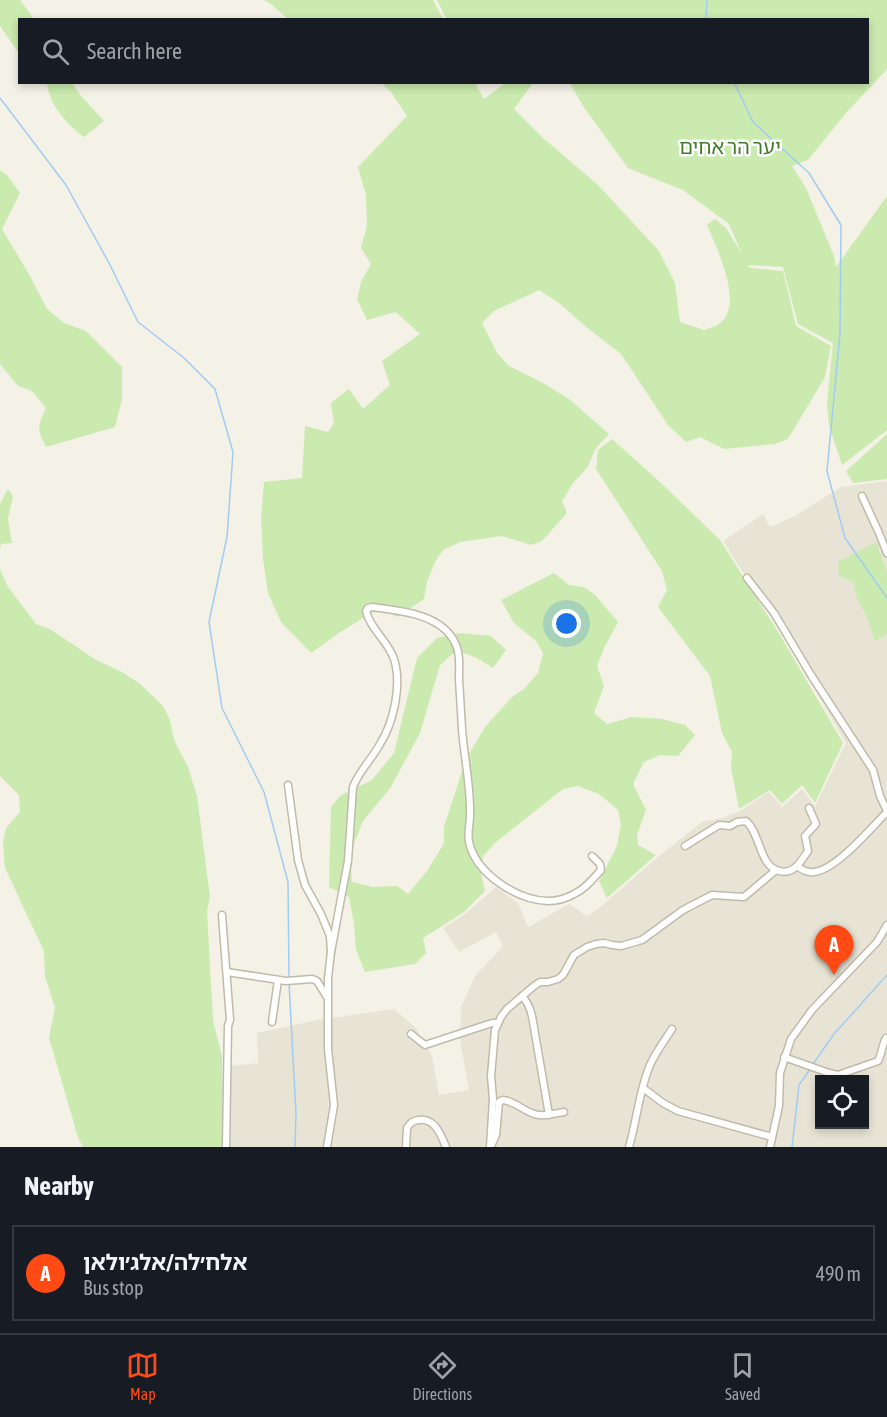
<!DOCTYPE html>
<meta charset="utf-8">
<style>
:root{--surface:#171b24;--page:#20242c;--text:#f1f3f6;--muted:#9ea1a6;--line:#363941;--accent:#ff4b13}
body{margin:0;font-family:"Asap Condensed","Noto Sans Hebrew",sans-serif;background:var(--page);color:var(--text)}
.controls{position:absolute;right:18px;bottom:18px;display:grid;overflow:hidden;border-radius:0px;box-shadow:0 3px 9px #0003}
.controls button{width:54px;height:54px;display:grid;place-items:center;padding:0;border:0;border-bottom:2px solid var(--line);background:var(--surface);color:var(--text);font:30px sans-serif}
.you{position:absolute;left:567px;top:624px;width:21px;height:21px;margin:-15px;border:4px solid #fff;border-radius:50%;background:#1a73e8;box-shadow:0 0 0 9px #1a73e833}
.badge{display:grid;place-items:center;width:39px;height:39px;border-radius:50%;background:var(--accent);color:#fff;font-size:20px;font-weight:700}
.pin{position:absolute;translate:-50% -50px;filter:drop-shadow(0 2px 3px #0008)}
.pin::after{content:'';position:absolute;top:32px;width:21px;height:18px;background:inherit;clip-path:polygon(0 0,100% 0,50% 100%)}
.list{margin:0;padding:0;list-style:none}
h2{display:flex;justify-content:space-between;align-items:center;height:78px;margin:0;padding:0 24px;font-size:26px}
h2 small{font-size:20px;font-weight:400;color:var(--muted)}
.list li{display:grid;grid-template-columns:39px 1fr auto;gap:18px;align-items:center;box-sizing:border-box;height:96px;margin:0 12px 12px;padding:0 12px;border:2px solid var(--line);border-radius:0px}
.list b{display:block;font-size:22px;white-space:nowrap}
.list p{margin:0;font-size:20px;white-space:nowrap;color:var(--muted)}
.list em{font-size:20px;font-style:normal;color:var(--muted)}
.icon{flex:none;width:33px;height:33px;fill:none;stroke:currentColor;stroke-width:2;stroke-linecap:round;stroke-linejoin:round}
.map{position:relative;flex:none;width:887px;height:1147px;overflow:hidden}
.search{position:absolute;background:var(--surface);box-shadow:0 3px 9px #0003;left:18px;right:18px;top:18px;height:66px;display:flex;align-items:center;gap:15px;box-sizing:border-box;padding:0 21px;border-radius:0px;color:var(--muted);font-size:22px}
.sheet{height:186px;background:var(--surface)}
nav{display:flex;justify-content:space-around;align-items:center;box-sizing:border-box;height:84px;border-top:2px solid var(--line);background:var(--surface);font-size:16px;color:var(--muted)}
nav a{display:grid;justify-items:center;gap:3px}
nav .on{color:var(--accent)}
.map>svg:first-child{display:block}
.residential{fill:#e8e4d5;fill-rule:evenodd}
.green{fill:#caeaaf}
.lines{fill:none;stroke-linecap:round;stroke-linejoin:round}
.stream{stroke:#a2cbf3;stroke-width:1.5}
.street-casing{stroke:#c0baa9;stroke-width:9}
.street{stroke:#fff;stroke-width:6}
.labels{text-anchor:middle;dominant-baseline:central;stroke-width:5;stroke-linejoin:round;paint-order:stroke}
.park-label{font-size:20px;fill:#407c27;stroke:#fff}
</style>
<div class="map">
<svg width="887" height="1147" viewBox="0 0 887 1147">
<rect width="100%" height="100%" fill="#f4f1e7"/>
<path class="residential" d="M887,481V1147H224L230,1066L258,1063L257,1033L317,1020L394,1009L415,1027L432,1056L439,1095L469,1090L460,1041L461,1007L475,976L503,946L496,932L459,952L443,928L465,914L496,887L518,903L528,927L569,904L587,916L598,909L658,857L702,822L722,818L740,811L769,792L782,807L802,789L815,806L846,743L782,634L723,541L763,514L770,527L795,516L841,487ZM820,1080H864V1124H820Z"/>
<g class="green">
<polygon points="0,0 20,0 34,19 20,20 19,53 0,26"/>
<polygon points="264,0 433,0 443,19 288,19 271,4"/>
<path d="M437,0H887V69L845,114L808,160L792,166L806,188L834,256L836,267L887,196V430L842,465L829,426L827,403L833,343L798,324L783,267L748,265L750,268L783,271L796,326L831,346L825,377L788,439L775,444L724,449L700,437L686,442L668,425L621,354L585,326L558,302L539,290L494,311L482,323L497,353L509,366L543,383L569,399L609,434L596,448L587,468L573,483L562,501L567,513L542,541L531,545L502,536L460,542L443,550L435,562L427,582L424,599L397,617L387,611L371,613L339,633L311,653L281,622L268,593L263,559L261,518L264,482L302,478L305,426L328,432L334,423L331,403L349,389L363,409L390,385L382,361L420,334L396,312L367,320L357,299L361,282L371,264L361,248L367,225L366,195L358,167L407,116L391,92L381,83H475L484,99L505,83H533L514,109L543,138L598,185L659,251L675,283L680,322L704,330C709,328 717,326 721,322C744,304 716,246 707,225L715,219L726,228L742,254L729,224L683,190L628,168L583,106L570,83L868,82V20H447Z"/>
<path d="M47,83H72L81,96L104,121L84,137C67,125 49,104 47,83Z"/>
<path d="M0,170L7,175L20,193L2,229L30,276L47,309L64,323L86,331L122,367V399L115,427L46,447C36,427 38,427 46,408L32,391L18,386L0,364Z"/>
<polygon points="887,434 887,479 853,483 846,471"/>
<polygon points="612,439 660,482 720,540 780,635 843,743 815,803 802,785 782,804 770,790 739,809 731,767 732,752 722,733 710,676 658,607 667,590 662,571 596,469 598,450"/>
<polygon points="8,489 13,496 8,519 12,543 1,544 0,548 0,504"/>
<polygon points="876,542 887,571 887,634 875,641 867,617 857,599 853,582 839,576 838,562"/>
<polygon points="0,566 1,572 8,587 36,624 50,629 96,660 120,671 139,683 163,706 170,720 174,740 188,767 197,796 210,897 207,911 213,1021 222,1056 223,1147 83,1147 78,1137 49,1038 55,1008 45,976 44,951 5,868 3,843 6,828 20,812 19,795 0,776"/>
<polygon points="554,573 569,585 584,587 595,595 618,622 605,646 597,666 604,686 594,713 607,724 632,717 662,719 685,725 695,735 678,756 660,755 644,762 633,784 646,810 637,835 638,845 656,855 607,898 599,881 617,846 621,825 618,810 599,794 578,786 563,789 496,842 483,856 481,874 485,891 464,912 423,938 426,953 415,964 365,972 356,950 354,923 349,897 329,887 331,807 341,795 372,780 394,753 417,658 437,638 460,633 491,636 506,650 493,668 477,658 457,650 440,665 420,733 391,787 363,821 350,853 352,882 373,887 397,886 408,894 427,871 444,843 444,827 466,759 485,727 512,697 524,689 538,673 543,653 536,641 514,623 501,600"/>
</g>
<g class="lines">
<g class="stream">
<polyline points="706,20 707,0"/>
<polyline points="734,82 753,122 809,173 841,225 840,334 827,471 845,538 887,598"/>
<polyline points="0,98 66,185 109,263 138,322 184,358 215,389 233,452 227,537 209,622 222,708 264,792 288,882 289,978"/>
<polyline points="289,983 296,1113 295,1147"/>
<polyline points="813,1064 834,1034 887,975"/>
<polyline points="792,1147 799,1085 811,1068"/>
</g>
<defs>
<g id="street">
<polyline points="862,496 879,533 887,553"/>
<polyline points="747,578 774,613 811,675 873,770 880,796 887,811"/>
<polyline points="288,785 298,860 305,885 321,914 330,936 331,952 328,978 328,1049 334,1105 327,1147"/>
<path d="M685,846L719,825L730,826L737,822L746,821C761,834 759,866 779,871C794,875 800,862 808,851L805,836L816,824L809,808"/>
<path d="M797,866C803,870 807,873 814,872C836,870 871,828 887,812"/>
<polyline points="222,915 230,1020 228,1026 226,1147"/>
<path d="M331,952L348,861L353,787C359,771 372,759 380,744C394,722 402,684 394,659C388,641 370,629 366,611L368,608L372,607C399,611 437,613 453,639C461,652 459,665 459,679C460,696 461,712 462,729C464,756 470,783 470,810C471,821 467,831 469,842C476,874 517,900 548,901C556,901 567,898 574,894C585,889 593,879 601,870L600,864L592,856"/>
<polyline points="227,972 286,981 312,979 317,981 327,997"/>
<path d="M522,996C528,1002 530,1008 532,1016L549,1115"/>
<polyline points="272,1022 278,980"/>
<polyline points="411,1034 425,1045 492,1023 498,1023"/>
<path d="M784,1057L829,1073L838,1075L878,1061C882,1054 882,1045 886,1038"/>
<polyline points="643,1088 663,1103 678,1111 772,1137"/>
<path d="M492,1144L496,1135L499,1102L503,1100C516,1101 526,1114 539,1115C547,1116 557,1113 564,1112"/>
<path d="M406,1147L407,1128C410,1123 413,1120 419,1120C435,1118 441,1135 446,1147"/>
<polyline points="490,1147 493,1099 491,1076 495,1030 501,1017 507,1009 534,986 540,982 548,982 558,979 563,975 574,955 587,947 596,944 604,943 612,945 621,946 642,940 683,910 712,895 744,897 776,870"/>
<path d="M629,1147C637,1120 639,1091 650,1065C656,1052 664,1041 672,1029"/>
<polyline points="770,1147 779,1106 780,1073 791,1039 812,1010 877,942 887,925"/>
</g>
</defs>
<use href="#street" class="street-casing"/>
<use href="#street" class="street"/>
</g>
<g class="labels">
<g class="park-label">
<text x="730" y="146">יער הר אחים</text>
</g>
</g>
</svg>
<div class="controls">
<button><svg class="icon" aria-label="locate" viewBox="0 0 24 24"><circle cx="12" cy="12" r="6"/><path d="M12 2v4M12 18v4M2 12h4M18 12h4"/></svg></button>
</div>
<div class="you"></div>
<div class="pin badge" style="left:834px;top:975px">A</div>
<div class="search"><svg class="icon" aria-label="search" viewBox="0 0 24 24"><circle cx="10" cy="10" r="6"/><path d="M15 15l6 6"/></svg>Search here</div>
</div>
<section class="sheet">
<h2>Nearby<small></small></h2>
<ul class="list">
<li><span class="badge">A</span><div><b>אלח׳לה/אלג׳ולאן</b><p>Bus stop</p></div><em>490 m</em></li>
</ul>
</section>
<nav>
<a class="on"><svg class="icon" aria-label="map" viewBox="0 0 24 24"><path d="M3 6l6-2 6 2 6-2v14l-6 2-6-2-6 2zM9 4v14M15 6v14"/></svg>Map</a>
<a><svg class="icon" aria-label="directions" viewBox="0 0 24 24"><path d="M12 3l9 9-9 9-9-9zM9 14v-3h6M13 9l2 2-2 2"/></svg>Directions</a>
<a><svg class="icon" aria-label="saved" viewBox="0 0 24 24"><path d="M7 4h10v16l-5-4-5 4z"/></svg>Saved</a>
</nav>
